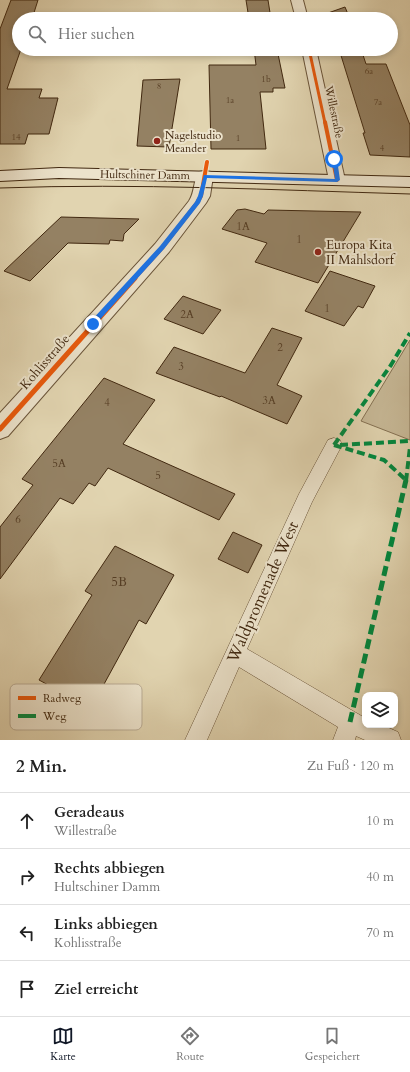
<!DOCTYPE html>
<html lang="de">
<meta charset="utf-8">
<style>
:root{--surface:#fff;--page:#f6f6f6;--text:#222;--muted:#767676;--line:#e0e0e0;--accent:#111827}
body{margin:0;font-family:Cardo,serif;background:var(--page);color:var(--text)}
.controls{position:absolute;right:12px;bottom:12px;display:grid;overflow:hidden;border-radius:8px;box-shadow:0 2px 6px #0003}
.controls button{width:36px;height:36px;display:grid;place-items:center;padding:0;border:0;border-bottom:1px solid var(--line);background:var(--surface);color:var(--text);font:20px sans-serif}
.stop{position:absolute;width:12px;height:12px;margin:-9px;border:3px solid #1a73e8;border-radius:50%;background:#fff}
.stop.end{background:#1a73e8;border-color:#fff;box-shadow:0 1px 4px #0008}
.list{margin:0;padding:0;list-style:none}
h2{display:flex;justify-content:space-between;align-items:center;height:52px;margin:0;padding:0 16px;font-size:17px}
h2 small{font-size:13px;font-weight:400;color:var(--muted)}
.list li{display:grid;grid-template-columns:26px 1fr auto;gap:12px;align-items:center;box-sizing:border-box;height:56px;padding:0 16px;border-top:1px solid var(--line)}
.list b{display:block;font-size:15px;white-space:nowrap}
.list p{margin:0;font-size:13px;white-space:nowrap;color:var(--muted)}
.list em{font-size:13px;font-style:normal;color:var(--muted)}
.icon{flex:none;width:22px;height:22px;fill:none;stroke:currentColor;stroke-width:2;stroke-linecap:round;stroke-linejoin:round}
.map{position:relative;flex:none;width:410px;height:740px;overflow:hidden}
.search{position:absolute;background:var(--surface);box-shadow:0 2px 6px #0003;left:12px;right:12px;top:12px;height:44px;display:flex;align-items:center;gap:10px;box-sizing:border-box;padding:0 14px;border-radius:22px;color:var(--muted);font-size:15px}
.sheet{height:276px;background:var(--surface)}
nav{display:flex;justify-content:space-around;align-items:center;box-sizing:border-box;height:56px;border-top:1px solid var(--line);background:var(--surface);font-size:11px;color:var(--muted)}
nav a{display:grid;justify-items:center;gap:2px}
nav .on{color:var(--accent)}
.map>svg:first-child{display:block}
.green{fill:#c6b795;stroke:#847052}
.building{fill:#948163;stroke:#412810}
.lines{fill:none;stroke-linecap:round;stroke-linejoin:round}
.service-casing{stroke:#695338;stroke-width:1}
.minor-casing{stroke:#695338;stroke-width:2}
.tertiary-casing{stroke:#695338;stroke-width:2}
.secondary-casing{stroke:#412810;stroke-width:2}
.service{fill:#ece3cc;fill-rule:evenodd}
.minor{fill:#ece3cc;fill-rule:evenodd}
.tertiary{fill:#ece3cc;fill-rule:evenodd}
.secondary{fill:#ece3cc;fill-rule:evenodd}
.tram{stroke:#412810;stroke-width:1}
.quiet-far1{stroke:#00873e;stroke-width:4;stroke-dasharray:8 4;stroke-linecap:butt}
.quiet{stroke:#00873e;stroke-width:5;stroke-dasharray:10 5;stroke-linecap:butt}
.cycleway-far2-casing{stroke:#ece3cc;stroke-width:4.5}
.cycleway-far1-casing{stroke:#ece3cc;stroke-width:6}
.cycleway-casing{stroke:#ece3cc;stroke-width:8}
.cycleway-far2{stroke:#e8590c;stroke-width:3}
.cycleway-far1{stroke:#e8590c;stroke-width:4}
.cycleway{stroke:#e8590c;stroke-width:5}
.route{fill:#1a73e8}
.poi-dot{fill:#8f2418;stroke:#ece3cc;stroke-width:1.5}
.labels{text-anchor:middle;dominant-baseline:central;stroke-width:4;stroke-linejoin:round;paint-order:stroke}
.far-number-label{font-size:9px;fill:#563e25}
.far-street-label{font-size:11px;fill:#412810;stroke:#ece3cc}
.far-poi-label{font-size:11px;fill:#412810;stroke:#ece3cc;text-anchor:start}
.number-label{font-size:11px;fill:#563e25}
.poi-label{font-size:13px;fill:#412810;stroke:#ece3cc;text-anchor:start}
.street-label{font-size:13px;fill:#412810;stroke:#ece3cc}
.near-number-label{font-size:13px;fill:#563e25}
.near-street-label{font-size:16px;fill:#412810;stroke:#ece3cc}
.key{fill:#ece3cc;stroke:#b9ab94;stroke-width:1}
.key-label{font-size:11px;fill:#412810}
</style>
<div class="map">
<svg width="410" height="740" viewBox="0 0 410 740">
<rect width="100%" height="100%" fill="#e1d4b0"/>
<filter id="stains"><feTurbulence type="fractalNoise" baseFrequency=".005" numOctaves="4"/><feColorMatrix values="0 0 0 0 .2 0 0 0 0 .09 0 0 0 0 .02 0 0 0 .5 -.17"/></filter>
<radialGradient id="worn" r=".72"><stop offset=".6" stop-color="#630" stop-opacity="0"/><stop offset="1" stop-color="#630" stop-opacity=".3"/></radialGradient>
<polygon class="green" points="410,340 410,440 361,421"/>
<g class="building">
<polygon points="11,0 38,0 32,19 19,19 19,49 21,49 7,89 42,89 39,98 58,98 49,134 28,134 25,144 0,144 0,29"/>
<polygon points="246,0 268,0 271,19 249,19"/>
<polygon points="345,7 350,19 329,19 328,13"/>
<polygon points="254,49 277,49 285,88 273,88 273,92 260,92 266,149 211,149 209,65 256,65"/>
<polygon points="339,49 361,49 366,64 386,64 410,125 410,157 370,155 363,133 365,133"/>
<polygon points="180,79 169,147 137,146 143,80"/>
<polygon points="245,209 264,214 268,210 361,212 318,283 255,262 267,243 222,229 237,210"/>
<polygon points="61,217 139,219 124,234 123,241 110,240 109,244 68,243 30,281 4,271"/>
<polygon points="330,271 375,286 363,308 358,306 344,326 305,311"/>
<polygon points="183,296 221,310 203,334 164,319"/>
<polygon points="272,328 302,338 277,385 302,396 287,424 221,396 220,397 156,373 174,347 245,373"/>
<polygon points="104,378 155,400 123,444 235,494 219,520 108,468 95,486 89,483 73,504 60,498 0,579 0,527 33,485 22,479"/>
<polygon points="233,532 262,545 248,573 218,559"/>
<polygon points="115,546 174,575 146,624 139,620 91,708 39,680 92,595 85,591"/>
</g>
<g class="lines">
<defs>
<polygon id="service" points="334,438 340,440 342,445 312,502 247,649 365,718 365,725 382,725 398,732 401,740 365,740 356,736 355,740 333,740 338,727 239,667 207,740 185,740 299,494 328,440"/>
<g id="minor">
<polygon points="291,0 303,0 308,19 296,19"/>
<polygon points="302,49 316,49 345,180 343,184 337,185 331,184 329,180"/>
</g>
<path id="tertiary" d="M205,171L211,172L213,176L210,196L206,203L169,252L8,436L0,439V413L155,244L189,201C195,192 193,181 199,172Z"/>
<polygon id="secondary" points="59,168 410,177 410,187 59,178 0,181 0,171"/>
</defs>
<use href="#service" class="service-casing"/>
<use href="#minor" class="minor-casing"/>
<use href="#tertiary" class="tertiary-casing"/>
<use href="#secondary" class="secondary-casing"/>
<use href="#service" class="service"/>
<use href="#minor" class="minor"/>
<use href="#tertiary" class="tertiary"/>
<use href="#secondary" class="secondary"/>
<path class="tram" d="M0,188C137,183 273,190 410,194"/>
<g class="quiet-far1">
<polyline points="334,445 391,365 410,333"/>
<polyline points="334,445 384,460 406,480"/>
<polyline points="340,445 410,441"/>
<polyline points="406,481 410,447"/>
</g>
<polyline class="quiet" points="350,722 406,480"/>
<defs>
<polyline id="cycleway-far2" points="309,49 325,123"/>
<g id="cycleway-far1">
<polyline points="325,122 337,180"/>
<polyline points="134,279 162,248 197,203 201,196 207,162"/>
</g>
<polyline id="cycleway" points="0,429 135,278"/>
</defs>
<use href="#cycleway-far2" class="cycleway-far2-casing"/>
<use href="#cycleway-far1" class="cycleway-far1-casing"/>
<use href="#cycleway" class="cycleway-casing"/>
<use href="#cycleway-far2" class="cycleway-far2"/>
<use href="#cycleway-far1" class="cycleway-far1"/>
<use href="#cycleway" class="cycleway"/>
</g>
<polygon class="route" points="334,158 337,159 340,180 337,182 207,178 203,196 200,203 164,249 95,325 90,325 90,322 160,246 195,202 198,196 204,175 335,179 332,159"/>
<g class="poi-dot">
<circle cx="157" cy="141" r="4"/>
<circle cx="318" cy="252" r="4"/>
</g>
<g class="labels">
<g class="far-number-label">
<text x="369" y="71">6a</text>
<text x="266" y="79">1b</text>
<text x="159" y="86">8</text>
<text x="230" y="100">1a</text>
<text x="378" y="102">7a</text>
<text x="16" y="137">14</text>
<text x="238" y="138">1</text>
<text x="382" y="148">4</text>
</g>
<g class="far-street-label">
<text transform="translate(334 112) rotate(78)">Willestraße</text>
<text transform="translate(145 175) rotate(1)">Hultschiner Damm</text>
</g>
<g class="far-poi-label">
<text x="165" y="135">Nagelstudio<tspan x="165" dy="13">Meander</tspan></text>
</g>
<g class="number-label">
<text x="243" y="226">1A</text>
<text x="299" y="239">1</text>
<text x="327" y="308">1</text>
<text x="187" y="314">2A</text>
<text x="280" y="347">2</text>
<text x="181" y="366">3</text>
<text x="269" y="400">3A</text>
<text x="107" y="402">4</text>
<text x="59" y="463">5A</text>
<text x="158" y="475">5</text>
<text x="18" y="519">6</text>
</g>
<g class="poi-label">
<text x="326" y="245">Europa Kita<tspan x="326" dy="15">II Mahlsdorf</tspan></text>
</g>
<g class="street-label">
<text transform="translate(45 362) rotate(-49)">Kohlisstraße</text>
</g>
<g class="near-number-label">
<text x="119" y="582">5B</text>
</g>
<g class="near-street-label">
<text transform="translate(263 592) rotate(-66)">Waldpromenade West</text>
</g>
</g>
<rect x="10" y="684" width="132" height="46" rx="6" class="key"/>
<rect x="18" y="696" width="18" height="4" fill="#e8590c"/>
<rect x="18" y="714" width="18" height="4" fill="#00873e"/>
<g class="key-label">
<text x="43" y="702">Radweg</text>
<text x="43" y="720">Weg</text>
</g>
<rect width="100%" height="100%" filter="url(#stains)"/>
<rect width="100%" height="100%" fill="url(#worn)"/>
</svg>
<div class="controls">
<button><svg class="icon" aria-label="layers" viewBox="0 0 24 24"><path d="M12 4l9 5-9 5-9-5zM3 14l9 5 9-5"/></svg></button>
</div>
<div class="stop" style="left:334px;top:159px"></div>
<div class="stop end" style="left:93px;top:324px"></div>
<div class="search"><svg class="icon" aria-label="search" viewBox="0 0 24 24"><circle cx="10" cy="10" r="6"/><path d="M15 15l6 6"/></svg>Hier suchen</div>
</div>
<section class="sheet">
<h2>2 Min.<small>Zu Fuß · 120 m</small></h2>
<ul class="list">
<li><svg class="icon" aria-label="ahead" viewBox="0 0 24 24"><path d="M12 20V5M6 11l6-6 6 6"/></svg><div><b>Geradeaus</b><p>Willestraße</p></div><em>10 m</em></li>
<li><svg class="icon" aria-label="right" viewBox="0 0 24 24"><path d="M7 20v-9h11M14 6l5 5-5 5"/></svg><div><b>Rechts abbiegen</b><p>Hultschiner Damm</p></div><em>40 m</em></li>
<li><svg class="icon" aria-label="left" viewBox="0 0 24 24"><path d="M17 20v-9H6M10 6l-5 5 5 5"/></svg><div><b>Links abbiegen</b><p>Kohlisstraße</p></div><em>70 m</em></li>
<li><svg class="icon" aria-label="arrive" viewBox="0 0 24 24"><path d="M6 21V4h12l-3 4 3 4H6"/></svg><div><b>Ziel erreicht</b></div></li>
</ul>
</section>
<nav>
<a class="on"><svg class="icon" aria-label="map" viewBox="0 0 24 24"><path d="M3 6l6-2 6 2 6-2v14l-6 2-6-2-6 2zM9 4v14M15 6v14"/></svg>Karte</a>
<a><svg class="icon" aria-label="directions" viewBox="0 0 24 24"><path d="M12 3l9 9-9 9-9-9zM9 14v-3h6M13 9l2 2-2 2"/></svg>Route</a>
<a><svg class="icon" aria-label="saved" viewBox="0 0 24 24"><path d="M7 4h10v16l-5-4-5 4z"/></svg>Gespeichert</a>
</nav>
